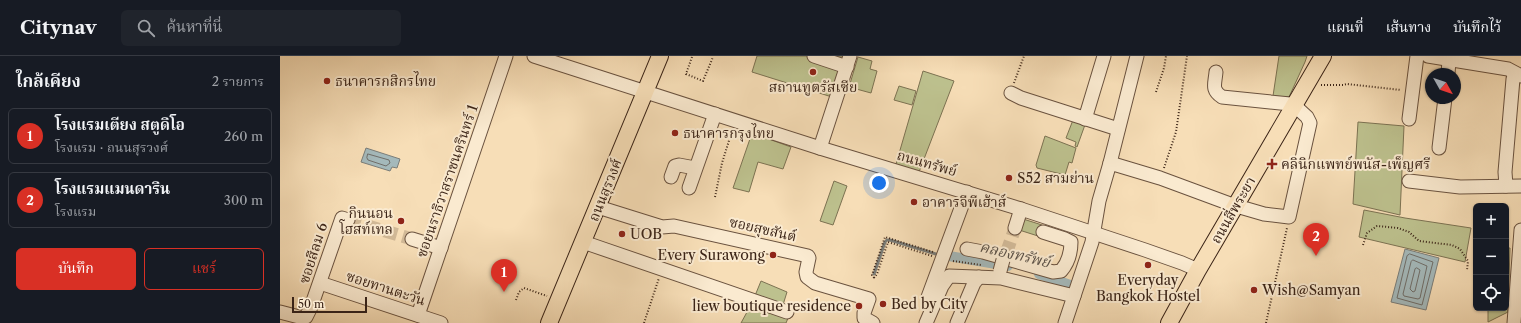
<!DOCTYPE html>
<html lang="th">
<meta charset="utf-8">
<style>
:root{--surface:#171b24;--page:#20242c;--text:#f1f3f6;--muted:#9ea1a6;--line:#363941;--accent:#d93025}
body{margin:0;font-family:"Libre Caslon Text","Noto Serif Thai",serif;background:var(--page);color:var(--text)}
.controls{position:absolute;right:12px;bottom:12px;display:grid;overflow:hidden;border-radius:6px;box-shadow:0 1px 3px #0004}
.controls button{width:36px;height:36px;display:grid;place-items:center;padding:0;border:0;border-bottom:1px solid var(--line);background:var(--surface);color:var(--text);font:20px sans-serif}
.compass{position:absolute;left:1145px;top:12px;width:36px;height:36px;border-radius:50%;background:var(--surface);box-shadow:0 1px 3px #0004;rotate:130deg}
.scale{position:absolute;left:12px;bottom:10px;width:75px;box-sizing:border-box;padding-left:4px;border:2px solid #3b2417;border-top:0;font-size:11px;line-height:14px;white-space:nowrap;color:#3b2417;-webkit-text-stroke:3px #faead0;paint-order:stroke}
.you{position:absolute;left:599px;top:127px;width:14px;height:14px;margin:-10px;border:3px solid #fff;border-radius:50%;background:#1a73e8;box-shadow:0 0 0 6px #1a73e833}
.badge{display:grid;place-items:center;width:26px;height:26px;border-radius:50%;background:var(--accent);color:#fff;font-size:13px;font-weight:700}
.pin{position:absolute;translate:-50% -33px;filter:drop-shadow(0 1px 2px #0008)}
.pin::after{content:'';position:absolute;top:21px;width:14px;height:12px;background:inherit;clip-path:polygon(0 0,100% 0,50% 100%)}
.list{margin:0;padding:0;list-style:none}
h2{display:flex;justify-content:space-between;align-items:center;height:52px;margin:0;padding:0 16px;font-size:17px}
h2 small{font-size:13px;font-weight:400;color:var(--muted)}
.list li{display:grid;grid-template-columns:26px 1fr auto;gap:12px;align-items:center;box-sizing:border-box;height:56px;margin:0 8px 8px;padding:0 8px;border:1px solid var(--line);border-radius:6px}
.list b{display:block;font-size:15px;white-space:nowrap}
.list p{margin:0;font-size:13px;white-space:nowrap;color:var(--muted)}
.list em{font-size:13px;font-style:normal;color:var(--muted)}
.actions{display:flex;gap:8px;padding:12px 16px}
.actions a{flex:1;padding:9px 0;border:1px solid var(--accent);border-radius:6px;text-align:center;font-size:14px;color:var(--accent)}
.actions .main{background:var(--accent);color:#fff}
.icon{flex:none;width:22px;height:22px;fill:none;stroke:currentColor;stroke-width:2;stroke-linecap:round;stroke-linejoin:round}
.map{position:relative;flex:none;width:1241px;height:267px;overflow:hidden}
header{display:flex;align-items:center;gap:24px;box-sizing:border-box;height:56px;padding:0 20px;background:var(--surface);border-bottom:1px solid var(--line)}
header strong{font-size:19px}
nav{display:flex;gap:22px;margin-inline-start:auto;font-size:14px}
.search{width:280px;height:36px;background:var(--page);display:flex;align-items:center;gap:10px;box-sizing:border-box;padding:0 14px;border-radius:6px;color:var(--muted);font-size:15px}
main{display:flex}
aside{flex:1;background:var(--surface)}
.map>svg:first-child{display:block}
.green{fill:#bdc18e;stroke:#7c7252}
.water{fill:#a4b9bb;stroke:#7a7d79}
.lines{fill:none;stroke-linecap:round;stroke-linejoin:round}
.shore{stroke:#706e69;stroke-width:1}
.stream{stroke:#7a7d79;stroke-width:3}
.canal{stroke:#a4b9bb;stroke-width:10}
.minor-tunnel{stroke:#d1b997;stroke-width:13;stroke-dasharray:13 6;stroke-linecap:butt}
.minor-casing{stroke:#6a523f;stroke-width:15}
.major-casing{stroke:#3b2417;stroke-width:18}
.path{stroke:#3b2417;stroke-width:2;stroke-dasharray:1 2;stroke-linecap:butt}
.minor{stroke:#faead0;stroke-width:13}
.major{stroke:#f7deb7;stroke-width:16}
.minor-bridge-casing{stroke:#6a523f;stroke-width:15;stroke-linecap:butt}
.minor-bridge{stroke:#faead0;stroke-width:13}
.poi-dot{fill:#8f2418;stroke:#faead0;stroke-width:1.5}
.labels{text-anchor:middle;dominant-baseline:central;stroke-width:4;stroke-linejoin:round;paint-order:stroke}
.poi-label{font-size:14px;fill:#3b2417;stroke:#faead0;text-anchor:start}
.street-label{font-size:14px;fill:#3b2417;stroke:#faead0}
.water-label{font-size:15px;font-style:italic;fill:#5a5148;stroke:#faead0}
</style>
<header>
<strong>Citynav</strong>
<div class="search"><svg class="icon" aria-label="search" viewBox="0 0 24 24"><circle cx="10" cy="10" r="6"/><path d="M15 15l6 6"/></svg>ค้นหาที่นี่</div>
<nav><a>แผนที่</a><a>เส้นทาง</a><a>บันทึกไว้</a></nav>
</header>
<main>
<aside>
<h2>ใกล้เคียง<small>2 รายการ</small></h2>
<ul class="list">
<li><span class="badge">1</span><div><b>โรงแรมเตียง สตูดิโอ</b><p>โรงแรม · ถนนสุรวงศ์</p></div><em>260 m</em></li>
<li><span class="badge">2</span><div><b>โรงแรมแมนดาริน</b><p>โรงแรม</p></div><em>300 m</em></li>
</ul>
<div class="actions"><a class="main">บันทึก</a><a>แชร์</a></div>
</aside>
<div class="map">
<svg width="1241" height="267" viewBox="0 0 1241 267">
<rect width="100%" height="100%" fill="#f7deb7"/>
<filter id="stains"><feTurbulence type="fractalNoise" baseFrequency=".005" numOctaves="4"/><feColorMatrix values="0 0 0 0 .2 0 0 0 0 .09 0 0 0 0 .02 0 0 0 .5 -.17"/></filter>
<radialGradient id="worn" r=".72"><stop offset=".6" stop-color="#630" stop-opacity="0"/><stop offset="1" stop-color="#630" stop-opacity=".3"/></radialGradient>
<g class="green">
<polygon points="477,0 564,0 552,41 472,16"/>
<polygon points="999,0 1027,0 1025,6 1009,41 993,40"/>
<polygon points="578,1 592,5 590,13 597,15 591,37 569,31"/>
<polygon points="643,15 674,25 639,116 616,108"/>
<polygon points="619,30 636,35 632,49 614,44"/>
<polygon points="793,64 806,66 797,91 795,90 796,86 786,82"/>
<polygon points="1078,66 1124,70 1120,159 1073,148"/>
<polygon points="472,77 511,91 503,113 478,106 469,136 453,132"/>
<polygon points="765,80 796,92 792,107 789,106 785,119 757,112 756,109"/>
<polygon points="554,125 567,130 553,169 540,165"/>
<polygon points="1084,154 1125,162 1191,172 1185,206 1079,181"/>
<polygon points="740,162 762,169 758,180 736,173"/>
<polygon points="1226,192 1230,192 1228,256 1208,266 1208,252 1226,252"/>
<polygon points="481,225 507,236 502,252 511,255 506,267 461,267 472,247"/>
</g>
<g class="water">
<polygon points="86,92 120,103 117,112 112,111 110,115 81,106"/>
<polygon points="1125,193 1159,202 1146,254 1111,246"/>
</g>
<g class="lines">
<g class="shore">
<polygon points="88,98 109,104 110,107 106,110 88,104 87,102"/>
<polygon points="1130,198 1153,206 1142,249 1117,242 1127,200"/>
<polygon points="1133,204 1147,210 1140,242 1138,243 1124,240 1123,238 1131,206"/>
<polygon points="1137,212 1140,214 1135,235 1133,236 1130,233 1135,213"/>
</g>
<polyline class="stream" points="594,218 605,186 607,184 610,184 659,199"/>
<g class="canal">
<polyline points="669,200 728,210"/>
<polyline points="759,218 793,230"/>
</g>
<g class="minor-tunnel">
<polyline points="68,164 132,183"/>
<polyline points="726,198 735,172"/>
</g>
<defs>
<g id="minor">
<polyline points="254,0 540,92 741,153 865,194 902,207 918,214"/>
<polyline points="534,0 567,11"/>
<polyline points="1148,0 1228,13 1241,20"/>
<path d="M936,16C935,28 931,34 942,41L1010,48L1013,50"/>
<polyline points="1168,18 1169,4"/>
<polyline points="731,37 741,42 838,73"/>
<polyline points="805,63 824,0"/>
<polyline points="1129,63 1137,0"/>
<polyline points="540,92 570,0"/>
<polyline points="1159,92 1165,42"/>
<polyline points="830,107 880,122 953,149 984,158 1009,161 1030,67 1027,61 1014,49"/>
<polyline points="391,121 395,110 399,109 415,112"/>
<polyline points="1129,125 1180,131 1241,130"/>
<polyline points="1226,130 1225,116 1233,23"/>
<polyline points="409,132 435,58"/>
<polyline points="318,151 382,171 394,170 528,200 529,202 526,216 527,221 535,227 589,243 584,257 584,262 593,267"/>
<polyline points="735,172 741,153"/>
<polyline points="132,183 161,192"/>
<polyline points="303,186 507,256"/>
<path d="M687,193L703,196L773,216L781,215C788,207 791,198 791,186L785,183L763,176"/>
<polyline points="40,227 161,267"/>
<polyline points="648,241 687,136"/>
<polyline points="0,256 23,262 26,261 31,251 62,162 68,164"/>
<polyline points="138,259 226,0"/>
<polyline points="646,267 662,230 669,220 721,222 794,240"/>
<polyline points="677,267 694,227 699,221"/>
<polyline points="785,267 812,186 819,145 830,107 857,0"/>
<polyline points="1234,267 1241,174"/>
</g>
<g id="major">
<polyline points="269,267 380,0"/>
<polyline points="889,267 918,214 1043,0"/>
</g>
</defs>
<use href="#minor" class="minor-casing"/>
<use href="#major" class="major-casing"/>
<g class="path">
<polyline points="412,1 406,18 423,25 433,1"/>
<polyline points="734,27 744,0"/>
<polyline points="1041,29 1063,29 1067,28 1121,34"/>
<polyline points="876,36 884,12 886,0"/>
<polyline points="884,112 896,76 907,0"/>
<polyline points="435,141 442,107 452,75"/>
<polyline points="488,179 494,171"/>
<polyline points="1083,189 1087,177 1097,170 1118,172 1129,176 1139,185 1172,189 1180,193 1188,205 1187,214"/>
<polyline points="673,205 701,209"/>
<polyline points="594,222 592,219 605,181 653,196"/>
<polyline points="594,222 597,218 608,186 652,200"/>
<polyline points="236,244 239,236 244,232 267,240"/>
<polyline points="364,267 379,222"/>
<polyline points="986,267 1007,172"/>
</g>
<use href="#minor" class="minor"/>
<use href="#major" class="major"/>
<defs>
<polyline id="minor-bridge" points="720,215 723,204"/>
</defs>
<use href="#minor-bridge" class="minor-bridge-casing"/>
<use href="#minor-bridge" class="minor-bridge"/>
</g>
<g class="poi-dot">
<circle cx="533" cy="16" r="4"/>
<circle cx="47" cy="25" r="4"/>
<circle cx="395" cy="77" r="4"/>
<path d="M990 102h4v4h4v4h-4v4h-4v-4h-4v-4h4z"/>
<circle cx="729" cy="122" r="4"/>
<circle cx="634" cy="146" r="4"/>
<circle cx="121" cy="165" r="4"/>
<circle cx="342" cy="178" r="4"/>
<circle cx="493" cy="199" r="4"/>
<circle cx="868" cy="209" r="4"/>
<circle cx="974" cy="234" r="4"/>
<circle cx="603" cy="248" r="4"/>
<circle cx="579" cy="250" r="4"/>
</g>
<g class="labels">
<g class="poi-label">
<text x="55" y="25">ธนาคารกสิกรไทย</text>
<text x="533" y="31" text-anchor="middle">สถานทูตรัสเซีย</text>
<text x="403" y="77">ธนาคารกรุงไทย</text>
<text x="1001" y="108">คลินิกแพทย์พนัส-เพ็ญศรี</text>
<text x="737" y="122">S52 สามย่าน</text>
<text x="642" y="146">อาคารจีพีเฮ้าส์</text>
<text x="113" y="157" text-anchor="end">กินนอน<tspan x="113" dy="16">โฮสท์เทล</tspan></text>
<text x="350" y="178">UOB</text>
<text x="485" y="199" text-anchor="end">Every Surawong</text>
<text x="868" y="224" text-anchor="middle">Everyday<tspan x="868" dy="16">Bangkok Hostel</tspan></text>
<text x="982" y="234">Wish@Samyan</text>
<text x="611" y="248">Bed by City</text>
<text x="571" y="250" text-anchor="end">liew boutique residence</text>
</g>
<g class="street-label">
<text transform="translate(647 107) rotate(16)">ถนนทรัพย์</text>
<text transform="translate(167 125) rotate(-71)">ซอยนราธิวาสราชนครินทร์ 1</text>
<text transform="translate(325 134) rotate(-68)">ถนนสุรวงศ์</text>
<text transform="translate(953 154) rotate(-60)">ถนนสี่พระยา</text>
<text transform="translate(483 173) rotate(13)">ซอยสุขสันต์</text>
<text transform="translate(33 197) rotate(-72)">ซอยสีลม 6</text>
<text transform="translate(106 232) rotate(18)">ซอยทานตะวัน</text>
</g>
<g class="water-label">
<text transform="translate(735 198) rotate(13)">คลองทรัพย์</text>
</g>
</g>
<rect width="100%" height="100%" filter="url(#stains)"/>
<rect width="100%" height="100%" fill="url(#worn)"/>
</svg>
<div class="controls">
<button>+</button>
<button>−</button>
<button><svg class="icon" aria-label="locate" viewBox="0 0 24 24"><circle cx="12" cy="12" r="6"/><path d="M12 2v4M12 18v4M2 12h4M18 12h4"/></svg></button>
</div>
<svg class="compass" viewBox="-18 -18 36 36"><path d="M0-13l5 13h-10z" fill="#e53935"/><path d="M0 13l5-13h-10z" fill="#9ea1a6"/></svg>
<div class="scale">50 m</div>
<div class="you"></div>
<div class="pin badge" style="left:224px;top:236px">1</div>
<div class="pin badge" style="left:1036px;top:200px">2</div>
</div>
</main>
